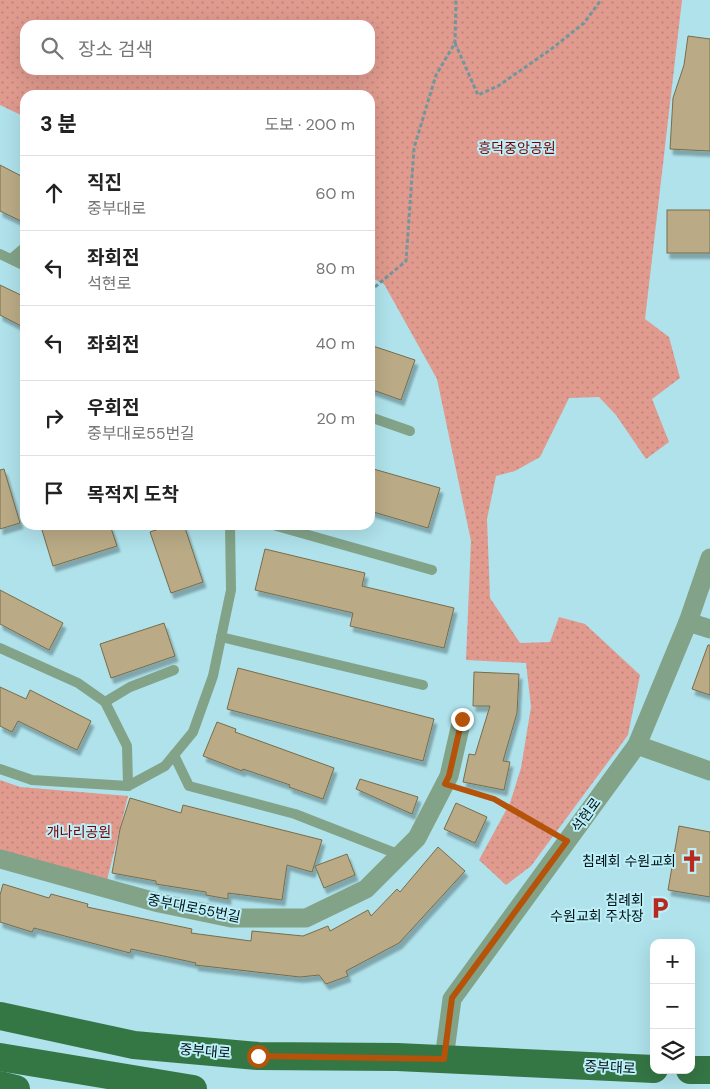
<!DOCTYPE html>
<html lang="ko">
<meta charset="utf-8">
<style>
:root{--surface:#fff;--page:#f2f2f2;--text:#222;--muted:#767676;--line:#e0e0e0}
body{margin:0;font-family:"DM Sans","Noto Sans KR",sans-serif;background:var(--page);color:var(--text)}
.controls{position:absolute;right:15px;bottom:15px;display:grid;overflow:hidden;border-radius:10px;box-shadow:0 5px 20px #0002}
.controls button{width:45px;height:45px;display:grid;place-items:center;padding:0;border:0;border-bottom:1px solid var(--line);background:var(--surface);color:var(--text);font:25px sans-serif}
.stop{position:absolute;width:15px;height:15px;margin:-11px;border:4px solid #b45309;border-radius:50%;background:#fff}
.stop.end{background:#b45309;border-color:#fff;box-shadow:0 1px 5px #0008}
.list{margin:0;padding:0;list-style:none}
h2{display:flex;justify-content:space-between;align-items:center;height:65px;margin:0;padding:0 20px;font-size:21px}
h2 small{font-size:16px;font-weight:400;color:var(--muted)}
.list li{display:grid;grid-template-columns:32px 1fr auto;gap:15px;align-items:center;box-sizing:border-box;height:75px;padding:0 20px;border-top:1px solid var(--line)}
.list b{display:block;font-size:19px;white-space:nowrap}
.list p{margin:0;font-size:16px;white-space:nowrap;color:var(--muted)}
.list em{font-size:16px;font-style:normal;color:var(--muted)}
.icon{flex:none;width:28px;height:28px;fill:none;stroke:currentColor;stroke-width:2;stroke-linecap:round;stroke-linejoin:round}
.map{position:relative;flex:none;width:710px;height:1089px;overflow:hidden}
.search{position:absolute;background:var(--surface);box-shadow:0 5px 20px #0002;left:20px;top:20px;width:355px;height:55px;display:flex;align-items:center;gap:12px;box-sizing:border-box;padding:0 18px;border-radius:15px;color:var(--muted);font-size:19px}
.panel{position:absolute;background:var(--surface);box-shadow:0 5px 20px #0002;left:20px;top:90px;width:355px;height:440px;border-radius:15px}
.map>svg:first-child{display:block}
.park{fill:url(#park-dots);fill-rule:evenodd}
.building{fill:#baab86;stroke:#796c49;filter:url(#shadow)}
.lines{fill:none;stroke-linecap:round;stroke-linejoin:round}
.path{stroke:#70979e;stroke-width:3;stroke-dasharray:4 2.5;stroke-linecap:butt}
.service{stroke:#82a388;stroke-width:10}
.minor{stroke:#82a388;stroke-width:19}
.primary{stroke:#357645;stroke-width:28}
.route{stroke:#b45309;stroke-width:6}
.labels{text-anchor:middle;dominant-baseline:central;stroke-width:4;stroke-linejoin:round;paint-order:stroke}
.park-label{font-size:14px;fill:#780000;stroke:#bceff8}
.street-label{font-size:14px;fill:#001114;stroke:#bceff8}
.poi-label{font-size:14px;fill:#001114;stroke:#bceff8;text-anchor:end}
</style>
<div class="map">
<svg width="710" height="1089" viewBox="0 0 710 1089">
<defs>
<pattern id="park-dots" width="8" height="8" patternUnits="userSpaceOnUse" patternTransform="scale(1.25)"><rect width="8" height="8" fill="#e09a8e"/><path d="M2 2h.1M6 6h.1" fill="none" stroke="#be847a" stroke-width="1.8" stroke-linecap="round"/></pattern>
<filter id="shadow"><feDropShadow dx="3" dy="5.5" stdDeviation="1" flood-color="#0004"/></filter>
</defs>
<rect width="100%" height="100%" fill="#afe2eb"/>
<g class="park">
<path d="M0,0H682L645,319L669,337L680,378L652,399L669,442L646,459L616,415L599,397L569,398L540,457L515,471L496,476L487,519L490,598L520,643L550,642L559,617L585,624L640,675L628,735L531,866L506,885L479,860L510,803L521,768L531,707L526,663L466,660L471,541L437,379L384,284L370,277V95H25V117L0,105ZM25,25H370V70H25Z"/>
<polygon points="0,780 20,787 128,796 107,880 0,851"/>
</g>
<g class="building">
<polygon points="688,36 710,39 710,151 670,149 673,98 684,65"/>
<polygon points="0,165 25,178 25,223 0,211"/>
<rect x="667" y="210" width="43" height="43"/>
<polygon points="0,285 25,297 25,328 0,315"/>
<polygon points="370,345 415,360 401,400 370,389"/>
<polygon points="370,468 440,488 428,528 370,511"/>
<polygon points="4,469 20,523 0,529 0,470"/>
<polygon points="57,525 110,525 117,546 53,566 42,530"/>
<polygon points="170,525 184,525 203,582 171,593 150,532"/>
<polygon points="265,549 365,573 362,586 454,608 444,648 350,626 353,613 255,590"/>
<polygon points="0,590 63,623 49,650 0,624"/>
<polygon points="164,623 175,656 111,678 100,644"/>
<polygon points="708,645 710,645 710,695 692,689"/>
<polygon points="238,668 434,719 423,761 227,709"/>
<polygon points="474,672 519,674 517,713 503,761 510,762 504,790 463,782 469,754 475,755 490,706 473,706"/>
<polygon points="0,687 26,699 30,690 91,721 77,750 18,721 12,732 0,726"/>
<polygon points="217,722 236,729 235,732 334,768 323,799 289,787 290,785 243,769 242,771 203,756"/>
<polygon points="360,779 418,797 412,814 356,789"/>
<polygon points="130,798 181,813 183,805 322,840 312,872 287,865 282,900 228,893 228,899 206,895 206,892 156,884 156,881 112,873 120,829"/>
<polygon points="456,803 487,817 475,843 444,829"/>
<polygon points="679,826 710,832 710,897 668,890"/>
<polygon points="438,847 465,871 399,943 346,971 348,976 326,984 319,975 300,977 195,965 196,963 131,949 130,953 34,928 32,932 0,922 0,895 3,884 49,898 51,894 88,904 87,907 192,929 191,933 251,941 252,931 303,936 328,926 330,931 368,910 371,916 397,889 400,892"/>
<polygon points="347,854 355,875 324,888 315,866"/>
</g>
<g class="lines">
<g class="path">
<polyline points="455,43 478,95 498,86 550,50 584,23 601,0"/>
<polyline points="370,291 406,261 414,148 436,75 455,43 456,0"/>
<polyline points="463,790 495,799 552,832"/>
</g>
<g class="service">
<polyline points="0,254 25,266"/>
<polyline points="11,259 25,247"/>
<polyline points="370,417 410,431"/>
<polyline points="273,525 432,570"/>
<polyline points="221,637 423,685"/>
<polyline points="0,648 78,683 105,702 127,746 128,786"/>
<polyline points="105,702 130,687 174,670"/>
<polyline points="174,755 189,786 295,814 400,855"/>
<polyline points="0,769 32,780 128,786 165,766 193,732 213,676 231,590 230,525"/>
</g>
<g class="minor">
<polyline points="688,622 710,629"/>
<polyline points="637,745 710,771"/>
<polyline points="0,859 159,903 231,918 306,918 366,889 417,838 449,776 462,719"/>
<polyline points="444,1059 452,999 637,745 688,622 710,558"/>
</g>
<g class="primary">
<polyline points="0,1016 134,1045 258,1056 397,1057 654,1069"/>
<polyline points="0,1057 193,1089"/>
<polyline points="690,1070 710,1070"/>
<polyline points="0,1085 16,1089"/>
</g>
</g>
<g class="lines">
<polyline class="route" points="258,1056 444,1059 452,998 567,841 494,799 445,784 449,776 462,719"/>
</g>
<defs>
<symbol id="church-bare" viewBox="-9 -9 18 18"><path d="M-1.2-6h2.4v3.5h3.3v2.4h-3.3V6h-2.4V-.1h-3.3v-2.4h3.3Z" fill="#b82a1e" stroke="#bceff8" stroke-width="2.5" paint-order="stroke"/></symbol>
<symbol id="parking-bare" viewBox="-9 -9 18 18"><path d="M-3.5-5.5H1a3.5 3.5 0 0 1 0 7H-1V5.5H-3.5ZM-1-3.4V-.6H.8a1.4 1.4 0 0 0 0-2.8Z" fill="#b82a1e" stroke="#bceff8" stroke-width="2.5" paint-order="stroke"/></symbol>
</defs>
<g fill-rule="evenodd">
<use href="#church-bare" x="676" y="845" width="32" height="32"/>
<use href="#parking-bare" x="644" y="892" width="32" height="32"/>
</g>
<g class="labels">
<g class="park-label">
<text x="517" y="148">흥덕중앙공원</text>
<text x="79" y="832">개나리공원</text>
</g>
<g class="street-label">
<text transform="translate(586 815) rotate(-54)">석현로</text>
<text transform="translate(194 908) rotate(11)">중부대로55번길</text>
<text transform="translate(205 1051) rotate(5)">중부대로</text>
<text transform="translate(610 1067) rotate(3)">중부대로</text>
</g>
<g class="poi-label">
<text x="676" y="861">침례회 수원교회</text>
<text x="644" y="900">침례회<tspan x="644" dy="16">수원교회 주차장</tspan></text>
</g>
</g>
</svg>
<div class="controls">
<button>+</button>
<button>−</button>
<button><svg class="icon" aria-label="layers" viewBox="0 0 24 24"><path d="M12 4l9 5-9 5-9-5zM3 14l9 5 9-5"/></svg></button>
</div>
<div class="stop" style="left:258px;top:1056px"></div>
<div class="stop end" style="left:462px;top:719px"></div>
<div class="search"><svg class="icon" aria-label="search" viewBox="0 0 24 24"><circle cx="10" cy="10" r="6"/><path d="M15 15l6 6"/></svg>장소 검색</div>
<section class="panel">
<h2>3 분<small>도보 · 200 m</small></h2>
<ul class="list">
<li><svg class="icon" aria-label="ahead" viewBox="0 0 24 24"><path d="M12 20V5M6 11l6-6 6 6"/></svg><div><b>직진</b><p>중부대로</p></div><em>60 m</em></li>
<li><svg class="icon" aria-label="left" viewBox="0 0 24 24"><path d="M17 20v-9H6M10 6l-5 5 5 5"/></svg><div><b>좌회전</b><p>석현로</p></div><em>80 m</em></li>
<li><svg class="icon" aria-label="left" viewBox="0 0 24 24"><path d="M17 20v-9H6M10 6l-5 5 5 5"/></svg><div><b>좌회전</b></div><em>40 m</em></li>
<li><svg class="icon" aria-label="right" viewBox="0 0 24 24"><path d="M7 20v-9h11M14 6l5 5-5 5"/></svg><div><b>우회전</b><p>중부대로55번길</p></div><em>20 m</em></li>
<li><svg class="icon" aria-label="arrive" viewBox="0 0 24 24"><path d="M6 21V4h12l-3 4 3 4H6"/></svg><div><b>목적지 도착</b></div></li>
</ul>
</section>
</div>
